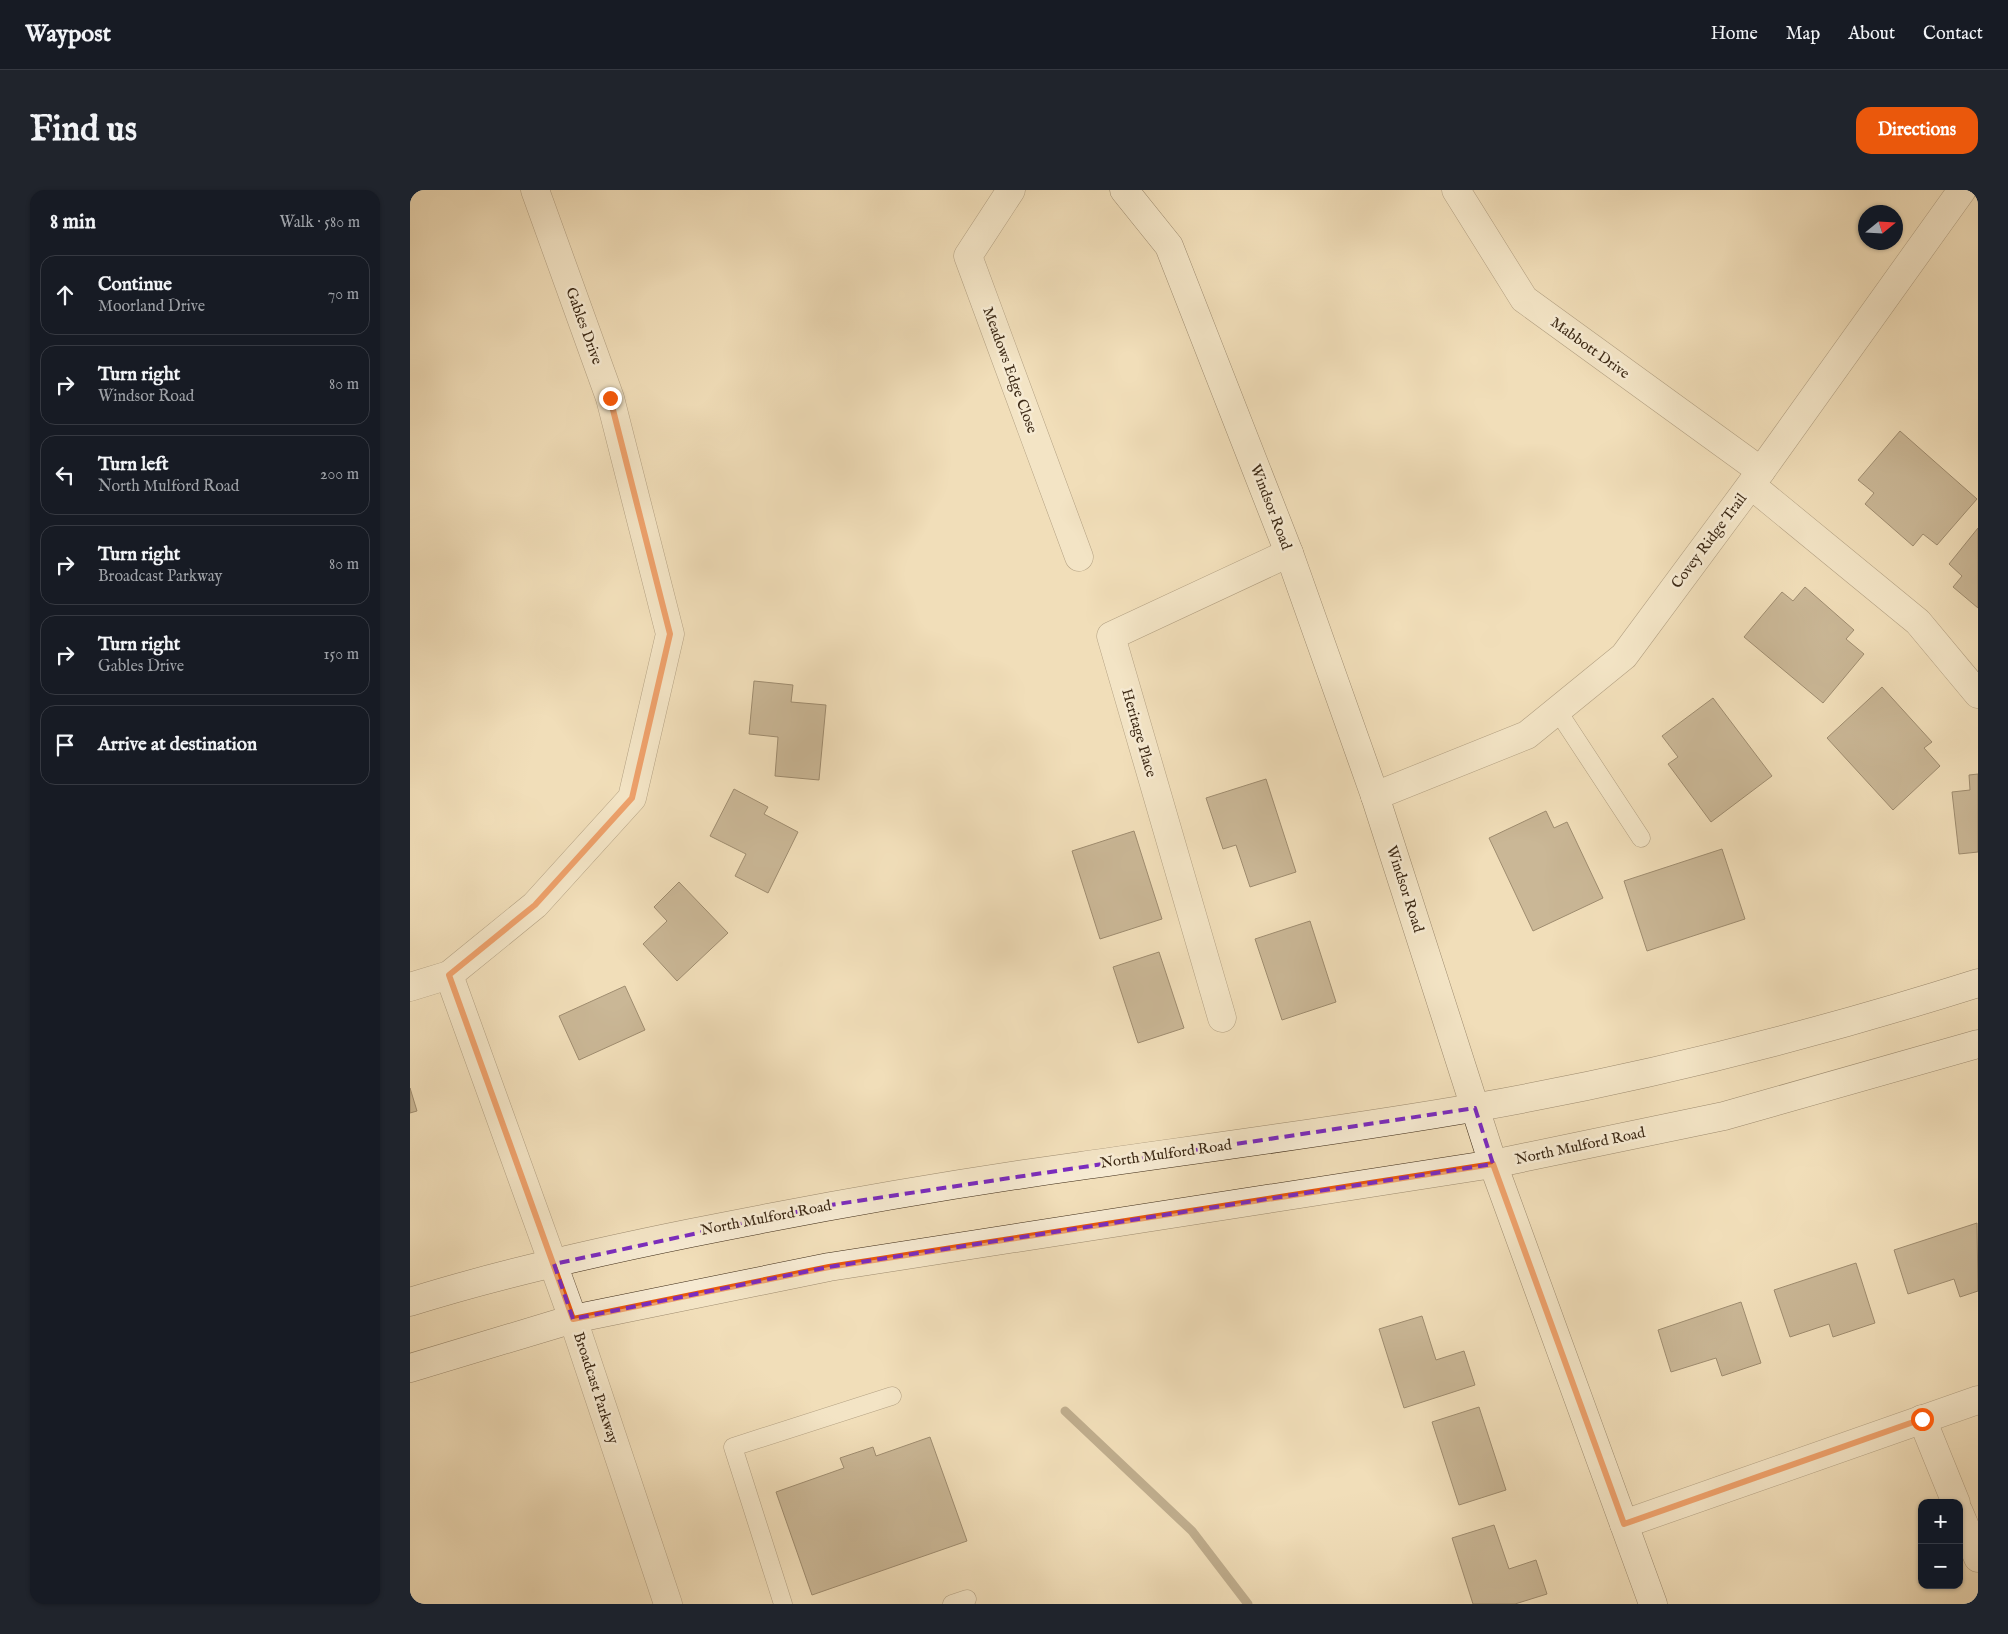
<!DOCTYPE html>
<meta charset="utf-8">
<style>
:root{--surface:#171b24;--page:#20242c;--text:#f1f3f6;--muted:#9ea1a6;--line:#363941;--accent:#ea580c}
body{margin:0;font-family:"IM FELL English",serif;background:var(--page);color:var(--text)}
.controls{position:absolute;right:15px;bottom:15px;display:grid;overflow:hidden;border-radius:10px;box-shadow:0 1px 4px #0004}
.controls button{width:45px;height:45px;display:grid;place-items:center;padding:0;border:0;border-bottom:1px solid var(--line);background:var(--surface);color:var(--text);font:25px sans-serif}
.compass{position:absolute;left:1448px;top:15px;width:45px;height:45px;border-radius:50%;background:var(--surface);box-shadow:0 1px 4px #0004;rotate:72deg}
.stop{position:absolute;width:15px;height:15px;margin:-11px;border:4px solid #ea580c;border-radius:50%;background:#fff}
.stop.end{background:#ea580c;border-color:#fff;box-shadow:0 1px 5px #0008}
.list{margin:0;padding:0;list-style:none}
h2{display:flex;justify-content:space-between;align-items:center;height:65px;margin:0;padding:0 20px;font-size:21px}
h2 small{font-size:16px;font-weight:400;color:var(--muted)}
.list li{display:grid;grid-template-columns:32px 1fr auto;gap:15px;align-items:center;box-sizing:border-box;height:80px;margin:0 10px 10px;padding:0 10px;border:1px solid var(--line);border-radius:15px}
.list b{display:block;font-size:19px;white-space:nowrap}
.list p{margin:0;font-size:16px;white-space:nowrap;color:var(--muted)}
.list em{font-size:16px;font-style:normal;color:var(--muted)}
.icon{flex:none;width:28px;height:28px;fill:none;stroke:currentColor;stroke-width:2;stroke-linecap:round;stroke-linejoin:round}
.map{position:relative;flex:none;width:1568px;height:1414px;overflow:hidden;border-radius:15px}
header{display:flex;align-items:center;gap:30px;box-sizing:border-box;height:70px;padding:0 25px;background:var(--surface);border-bottom:1px solid var(--line)}
header strong{font-size:24px}
nav{display:flex;gap:28px;margin-inline-start:auto;font-size:18px}
.intro{display:flex;align-items:center;justify-content:space-between;box-sizing:border-box;height:120px;padding:0 30px}
h1{margin:0;font-size:35px}
.button{padding:12px 22px;border-radius:15px;background:var(--accent);color:#fff;font-size:18px;font-weight:700}
main{display:flex;gap:30px;padding:0 30px}
aside{flex:1;background:var(--surface);border-radius:15px;box-shadow:0 1px 4px #0004}
.map>svg:first-child{display:block}
.lines{fill:none;stroke-linecap:round;stroke-linejoin:round}
.stream{stroke:#847157;stroke-width:9}
.building{fill:#9b886b;stroke:#3d2a16}
.lane-casing{stroke:#6a573f;stroke-width:19}
.street-casing{stroke:#6a573f;stroke-width:29}
.secondary-casing{stroke:#3d2a16;stroke-width:29}
.lane{stroke:#f6ead2;stroke-width:18}
.street{stroke:#f6ead2;stroke-width:28}
.secondary{stroke:#f6ead2;stroke-width:28}
.route{stroke:#ea580c;stroke-width:6}
.marked{fill:none;stroke:#7b2cbf;stroke-width:4;stroke-dasharray:10 6;stroke-linejoin:round}
.labels{text-anchor:middle;dominant-baseline:central;stroke-width:5;stroke-linejoin:round;paint-order:stroke}
.street-label{font-size:15px;fill:#3d2a16;stroke:#f6ead2}
</style>
<header>
<strong>Waypost</strong>
<nav><a>Home</a><a>Map</a><a>About</a><a>Contact</a></nav>
</header>
<div class="intro"><h1>Find us</h1><a class="button">Directions</a></div>
<main>
<aside>
<h2>8 min<small>Walk · 580 m</small></h2>
<ul class="list">
<li><svg class="icon" aria-label="ahead" viewBox="0 0 24 24"><path d="M12 20V5M6 11l6-6 6 6"/></svg><div><b>Continue</b><p>Moorland Drive</p></div><em>70 m</em></li>
<li><svg class="icon" aria-label="right" viewBox="0 0 24 24"><path d="M7 20v-9h11M14 6l5 5-5 5"/></svg><div><b>Turn right</b><p>Windsor Road</p></div><em>80 m</em></li>
<li><svg class="icon" aria-label="left" viewBox="0 0 24 24"><path d="M17 20v-9H6M10 6l-5 5 5 5"/></svg><div><b>Turn left</b><p>North Mulford Road</p></div><em>200 m</em></li>
<li><svg class="icon" aria-label="right" viewBox="0 0 24 24"><path d="M7 20v-9h11M14 6l5 5-5 5"/></svg><div><b>Turn right</b><p>Broadcast Parkway</p></div><em>80 m</em></li>
<li><svg class="icon" aria-label="right" viewBox="0 0 24 24"><path d="M7 20v-9h11M14 6l5 5-5 5"/></svg><div><b>Turn right</b><p>Gables Drive</p></div><em>150 m</em></li>
<li><svg class="icon" aria-label="arrive" viewBox="0 0 24 24"><path d="M6 21V4h12l-3 4 3 4H6"/></svg><div><b>Arrive at destination</b></div></li>
</ul>
</aside>
<div class="map">
<svg width="1568" height="1414" viewBox="0 0 1568 1414">
<rect width="100%" height="100%" fill="#f1deb9"/>
<filter id="stains"><feTurbulence type="fractalNoise" baseFrequency=".004" numOctaves="4"/><feColorMatrix values="0 0 0 0 .2 0 0 0 0 .09 0 0 0 0 .02 0 0 0 .5 -.17"/></filter>
<radialGradient id="worn" r=".72"><stop offset=".6" stop-color="#630" stop-opacity="0"/><stop offset="1" stop-color="#630" stop-opacity=".3"/></radialGradient>
<g class="lines">
<polyline class="stream" points="655,1221 782,1341 838,1414"/>
</g>
<g class="building">
<polygon points="1490,241 1567,309 1527,355 1513,344 1503,356 1455,314 1464,303 1448,290"/>
<polygon points="1568,338 1568,418 1543,397 1552,386 1539,374"/>
<polygon points="1395,397 1444,440 1436,449 1454,464 1413,513 1334,447 1372,402 1383,411"/>
<polygon points="344,491 383,495 381,512 416,515 409,590 365,586 368,547 339,544"/>
<polygon points="1472,497 1522,552 1514,558 1530,576 1483,620 1417,548"/>
<polygon points="1303,508 1362,586 1301,632 1258,574 1268,567 1252,546"/>
<polygon points="1568,584 1568,662 1549,664 1542,602 1560,600 1559,585"/>
<polygon points="856,589 886,682 840,697 826,655 813,659 796,608"/>
<polygon points="324,599 358,617 354,624 388,642 358,703 325,686 336,664 300,646"/>
<polygon points="1136,621 1144,638 1157,632 1193,708 1123,741 1079,648"/>
<polygon points="724,641 752,729 690,749 662,661"/>
<polygon points="1312,659 1335,729 1237,761 1214,691"/>
<polygon points="269,692 318,743 267,791 233,754 257,731 244,717"/>
<polygon points="900,731 926,812 872,830 845,749"/>
<polygon points="749,762 774,838 728,853 703,777"/>
<polygon points="215,796 235,840 169,870 149,826"/>
<polygon points="0,898 7,921 0,923"/>
<polygon points="1567,1033 1568,1101 1550,1107 1544,1089 1498,1104 1484,1060"/>
<polygon points="1446,1073 1465,1133 1423,1147 1419,1134 1380,1147 1364,1100"/>
<polygon points="1331,1112 1351,1173 1312,1186 1306,1168 1261,1182 1248,1140"/>
<polygon points="1012,1126 1026,1170 1054,1161 1065,1195 994,1218 969,1139"/>
<polygon points="1069,1217 1096,1300 1049,1315 1022,1232"/>
<polygon points="520,1247 557,1351 402,1405 366,1302 434,1278 430,1268 463,1257 466,1266"/>
<polygon points="1084,1335 1099,1379 1126,1370 1137,1404 1105,1414 1063,1414 1042,1348"/>
</g>
<g class="lines">
<defs>
<g id="lane">
<polyline points="1147,520 1231,648"/>
<polyline points="373,1414 323,1257 482,1206"/>
<polyline points="542,1414 557,1409"/>
</g>
<g id="street">
<polyline points="601,0 558,66 669,367"/>
<polyline points="1046,0 1114,109 1351,281"/>
<polyline points="1341,295 1508,432 1568,504"/>
<polyline points="965,606 1117,545 1214,466 1351,281 1552,0"/>
<polyline points="39,785 163,1129 258,1414"/>
<polyline points="0,797 39,785 125,715 222,608 260,444 200,208 125,0"/>
<polyline points="812,828 701,446 879,363"/>
<polyline points="1512,1229 1546,1313"/>
<polyline points="1549,1322 1568,1368"/>
<polyline points="1214,1334 1568,1210"/>
</g>
<g id="secondary">
<polyline points="714,0 759,56 879,363 965,606 1083,974 1243,1414"/>
<path d="M0,1112C92,1083 187,1062 281,1043C410,1017 540,994 670,976C803,957 936,940 1068,917C1237,887 1404,845 1568,793"/>
<polyline points="0,1178 163,1129 419,1077 1083,974 1314,926 1568,854"/>
</g>
</defs>
<use href="#lane" class="lane-casing"/>
<use href="#street" class="street-casing"/>
<use href="#secondary" class="secondary-casing"/>
<use href="#lane" class="lane"/>
<use href="#street" class="street"/>
<use href="#secondary" class="secondary"/>
</g>
<g class="lines">
<polyline class="route" points="200,208 260,444 222,608 125,715 39,785 163,1129 419,1077 1083,974 1214,1334 1512,1229"/>
</g>
<path d="M0 0H1568V1414H0ZM1065,918L1083,974L419,1077L163,1129L144,1074L414,1016Z" fill="#f1deb9" fill-opacity=".55" fill-rule="evenodd"/>
<path class="marked" d="M1065,918L1083,974L419,1077L163,1129L144,1074L414,1016Z"/>
<g class="labels">
<g class="street-label">
<text transform="translate(174 136) rotate(70)">Gables Drive</text>
<text transform="translate(1180 158) rotate(36)">Mabbott Drive</text>
<text transform="translate(600 180) rotate(70)">Meadows Edge Close</text>
<text transform="translate(861 317) rotate(69)">Windsor Road</text>
<text transform="translate(1299 351) rotate(-53)">Covey Ridge Trail</text>
<text transform="translate(729 543) rotate(74)">Heritage Place</text>
<text transform="translate(995 699) rotate(72)">Windsor Road</text>
<text transform="translate(1170 956) rotate(-12)">North Mulford Road</text>
<text transform="translate(756 964) rotate(-8)">North Mulford Road</text>
<text transform="translate(356 1028) rotate(-11)">North Mulford Road</text>
<text transform="translate(186 1198) rotate(72)">Broadcast Parkway</text>
</g>
</g>
<rect width="100%" height="100%" filter="url(#stains)"/>
<rect width="100%" height="100%" fill="url(#worn)"/>
</svg>
<div class="controls">
<button>+</button>
<button>−</button>
</div>
<svg class="compass" viewBox="-18 -18 36 36"><path d="M0-13l5 13h-10z" fill="#e53935"/><path d="M0 13l5-13h-10z" fill="#9ea1a6"/></svg>
<div class="stop" style="left:1512px;top:1229px"></div>
<div class="stop end" style="left:200px;top:208px"></div>
</div>
</main>
